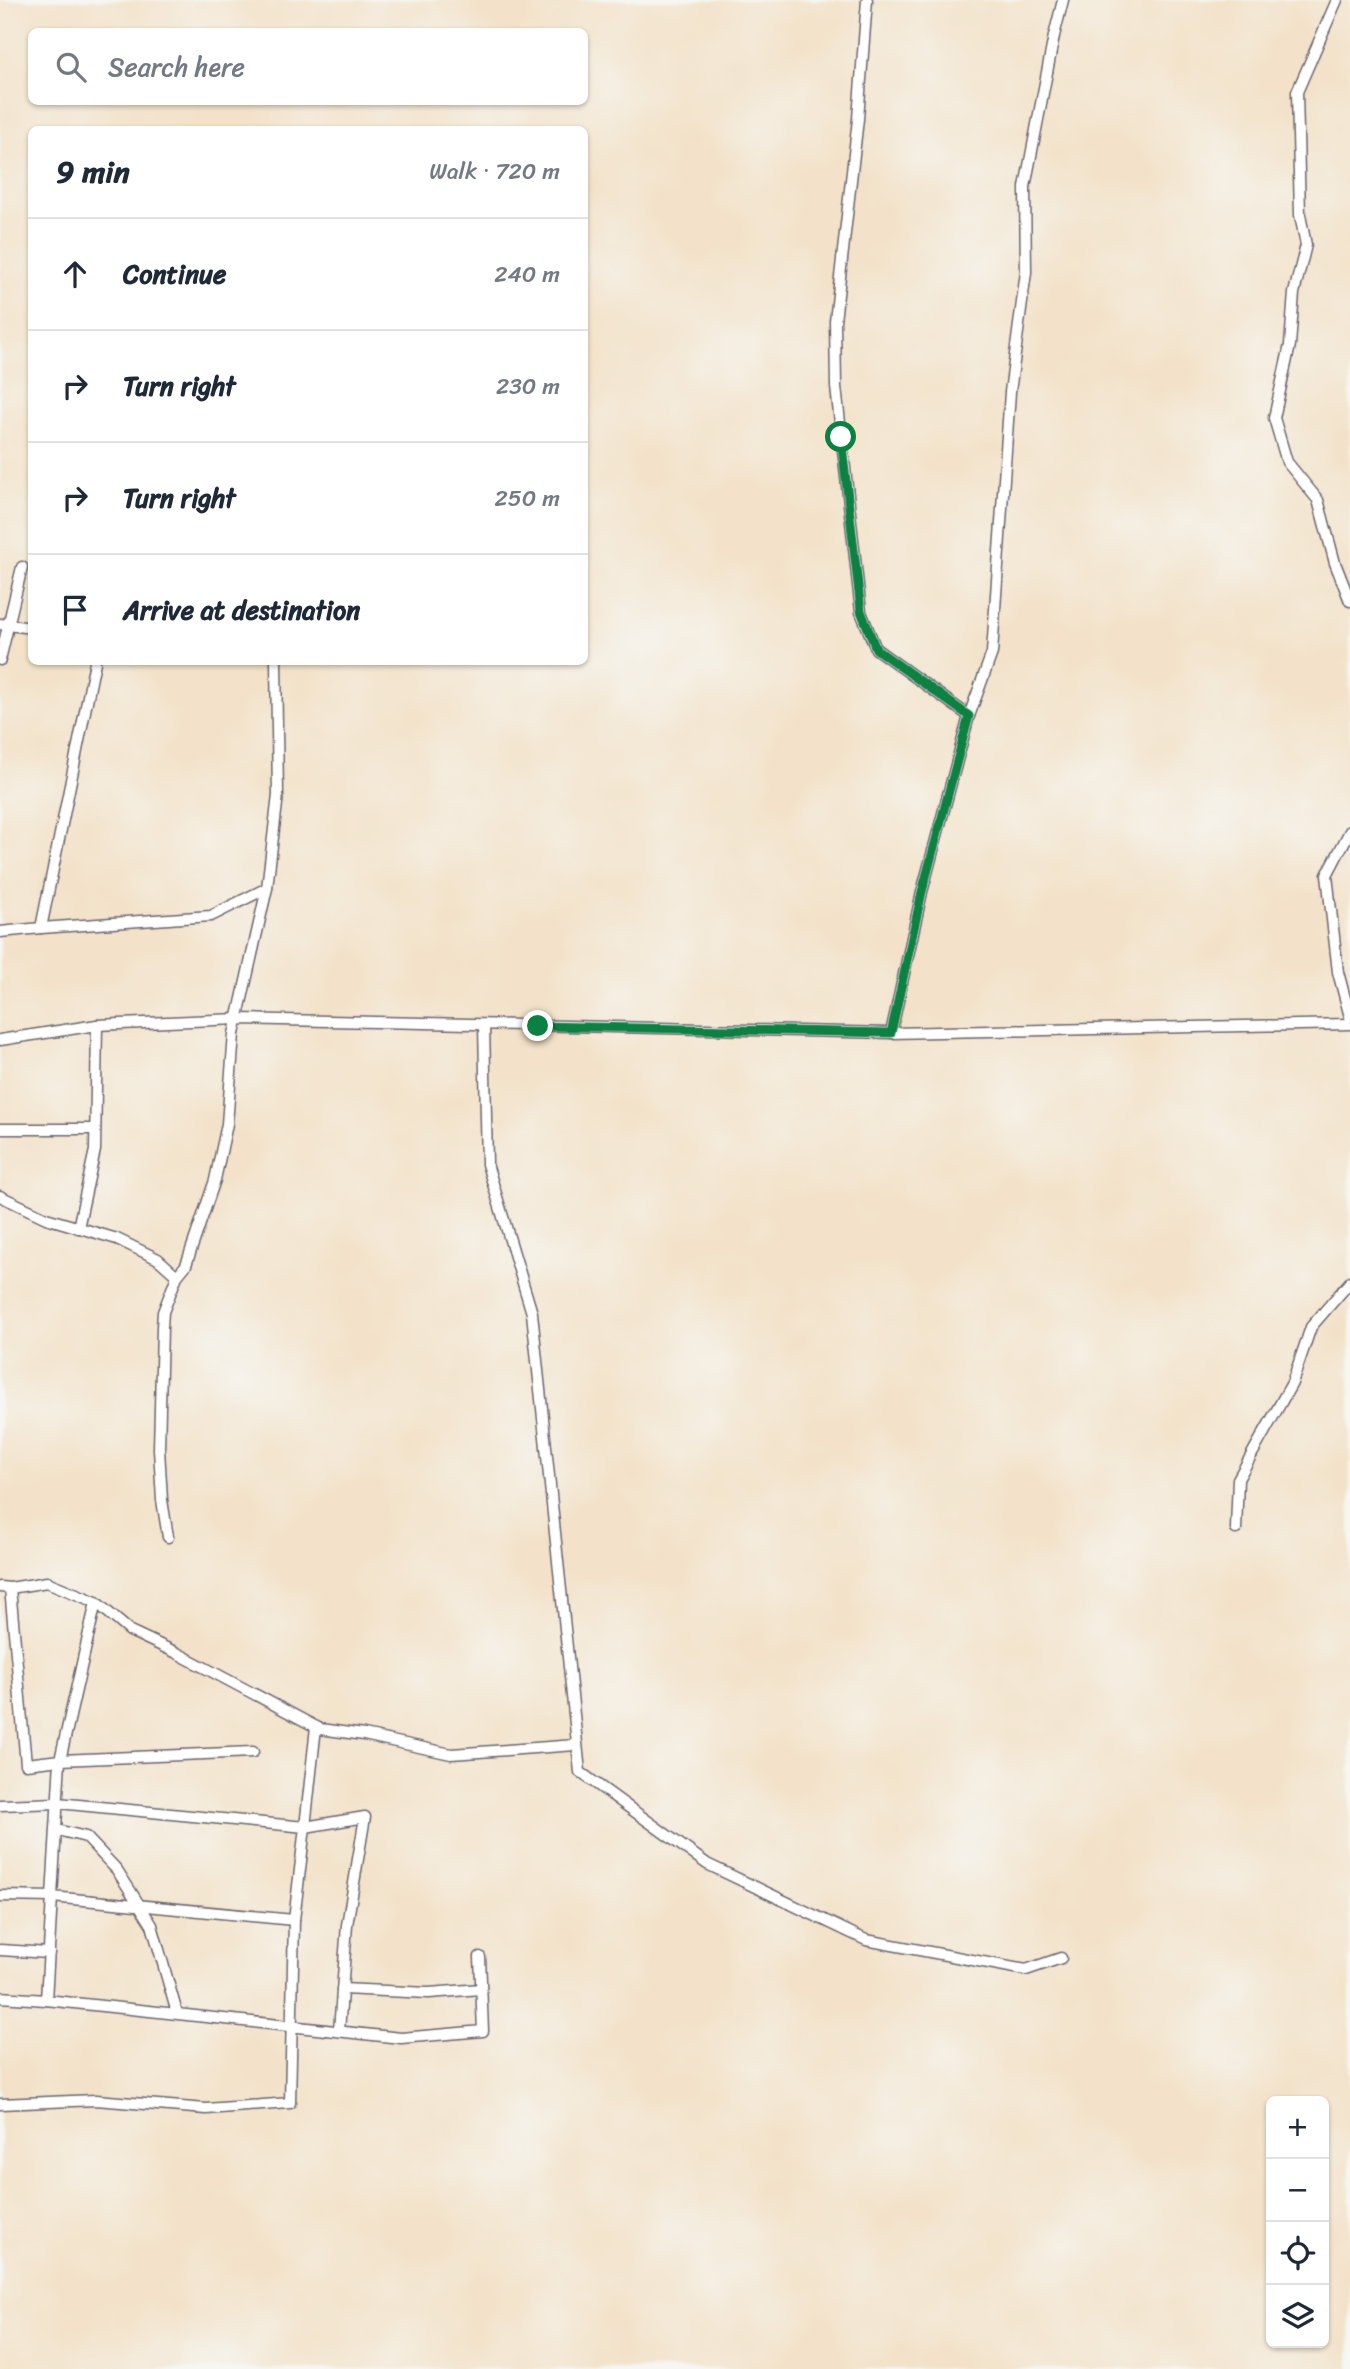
<!DOCTYPE html>
<meta charset="utf-8">
<style>
:root{--surface:#fff;--page:#f2f2f3;--text:#1f2937;--muted:#747a83;--line:#e0e1e3}
body{margin:0;font-family:Sriracha,sans-serif;background:var(--page);color:var(--text)}
.controls{position:absolute;right:21px;bottom:21px;display:grid;overflow:hidden;border-radius:10px;box-shadow:0 2px 5px #0004}
.controls button{width:63px;height:63px;display:grid;place-items:center;padding:0;border:0;border-bottom:2px solid var(--line);background:var(--surface);color:var(--text);font:35px sans-serif}
.stop{position:absolute;width:21px;height:21px;margin:-16px;border:5px solid #0b8043;border-radius:50%;background:#fff}
.stop.end{background:#0b8043;border-color:#fff;box-shadow:0 2px 7px #0008}
.list{margin:0;padding:0;list-style:none}
h2{display:flex;justify-content:space-between;align-items:center;height:91px;margin:0;padding:0 28px;font-size:30px}
h2 small{font-size:23px;font-weight:400;color:var(--muted)}
.list li{display:grid;grid-template-columns:46px 1fr auto;gap:21px;align-items:center;box-sizing:border-box;height:112px;padding:0 28px;border-top:2px solid var(--line)}
.list b{display:block;font-size:26px;white-space:nowrap}
.list em{font-size:23px;font-style:normal;color:var(--muted)}
.icon{flex:none;width:38px;height:38px;fill:none;stroke:currentColor;stroke-width:2;stroke-linecap:round;stroke-linejoin:round}
.map{position:relative;flex:none;width:1350px;height:2369px;overflow:hidden}
.search{position:absolute;background:var(--surface);box-shadow:0 2px 5px #0004;left:28px;top:28px;width:560px;height:77px;display:flex;align-items:center;gap:18px;box-sizing:border-box;padding:0 24px;border-radius:10px;color:var(--muted);font-size:26px}
.panel{position:absolute;background:var(--surface);box-shadow:0 2px 5px #0004;left:28px;top:126px;width:560px;height:539px;border-radius:10px}
.map>svg:first-child{display:block}
.lines{fill:none;stroke-linecap:round;stroke-linejoin:round}
.minor-casing{stroke:#6b656d;stroke-width:13}
.minor{stroke:#fff;stroke-width:10}
.route{stroke:#0b8043;stroke-width:9}
</style>
<div class="map">
<svg width="1350" height="2369" viewBox="0 0 1350 2369">
<rect width="100%" height="100%" fill="#f6f6f2"/>
<filter id="ink" filterUnits="userSpaceOnUse"><feTurbulence type="fractalNoise" baseFrequency=".0143" numOctaves="2"/><feDisplacementMap in="SourceGraphic" scale="14" xChannelSelector="R" yChannelSelector="G"/><feConvolveMatrix kernelMatrix="1 2 1 2 8 2 1 2 1" color-interpolation-filters="sRGB"/></filter>
<filter id="wash" filterUnits="userSpaceOnUse"><feTurbulence type="fractalNoise" baseFrequency=".00686" numOctaves="4" result="noise"/><feDisplacementMap in="SourceGraphic" scale="28" xChannelSelector="R" yChannelSelector="G"/><feGaussianBlur stdDeviation="1.57" result="paint"/><feColorMatrix in="noise" values="0 0 0 0 0 0 0 0 0 0 0 0 0 0 0 0 0 1.4 0 .05"/><feComposite in="paint" operator="in"/></filter>
<g filter="url(#wash)">
<rect width="100%" height="100%" fill="#f3e2c9"/>
</g>
<g filter="url(#ink)">
<g class="lines">
<defs>
<g id="minor">
<polyline points="867,0 858,119 835,321 836,387 861,612 876,649 969,716"/>
<polyline points="1337,0 1297,92 1300,215 1306,245 1294,293 1290,345 1274,418 1287,462 1318,500 1335,563 1350,601"/>
<polyline points="0,624 32,628"/>
<polyline points="0,660 22,567"/>
<polyline points="1350,831 1327,875 1338,972 1350,1017"/>
<polyline points="41,928 211,916 267,888"/>
<polyline points="0,932 41,928 95,662"/>
<polyline points="484,1025 487,1164 532,1313 580,1772 707,1864 866,1940 1026,1970 1061,1958"/>
<polyline points="891,1033 922,892 969,716 992,653 1010,392 1026,272 1025,187 1054,36 1063,0"/>
<polyline points="0,1040 97,1025 238,1019 891,1033 1350,1024"/>
<polyline points="0,1129 95,1129"/>
<polyline points="0,1196 46,1218 117,1239 158,1259 177,1276"/>
<polyline points="78,1228 95,1150 97,1025"/>
<polyline points="1236,1529 1238,1479 1292,1383 1311,1327 1350,1282"/>
<polyline points="168,1537 162,1500 159,1449 162,1327 163,1312 177,1276 186,1265 215,1180 227,1124 234,1034 267,888 278,795 276,662"/>
<polyline points="0,1587 10,1588 47,1582 96,1602 130,1631 177,1653 320,1729 364,1735 451,1754 576,1745"/>
<polyline points="10,1588 26,1764 60,1760 253,1752"/>
<polyline points="316,1727 305,1827 365,1817 347,1925 339,2031"/>
<polyline points="0,1805 58,1803 305,1827 294,1920 290,2103 206,2109 96,2100 0,2104"/>
<polyline points="57,1830 86,1837 117,1870 152,1925 177,2013"/>
<polyline points="0,1896 52,1897 294,1920"/>
<polyline points="0,1950 49,1953"/>
<polyline points="342,1989 429,1993 481,1989"/>
<polyline points="0,1997 46,2000 60,1760 96,1602"/>
<polyline points="46,2000 401,2038 483,2031 480,1957"/>
</g>
</defs>
<use href="#minor" class="minor-casing"/>
<use href="#minor" class="minor"/>
</g>
</g>
<g class="lines" filter="url(#ink)">
<polyline class="route" points="538,1026 891,1033 922,892 969,716 876,649 861,611 841,437"/>
</g>
</svg>
<div class="controls">
<button>+</button>
<button>−</button>
<button><svg class="icon" aria-label="locate" viewBox="0 0 24 24"><circle cx="12" cy="12" r="6"/><path d="M12 2v4M12 18v4M2 12h4M18 12h4"/></svg></button>
<button><svg class="icon" aria-label="layers" viewBox="0 0 24 24"><path d="M12 4l9 5-9 5-9-5zM3 14l9 5 9-5"/></svg></button>
</div>
<div class="stop" style="left:841px;top:437px"></div>
<div class="stop end" style="left:538px;top:1026px"></div>
<div class="search"><svg class="icon" aria-label="search" viewBox="0 0 24 24"><circle cx="10" cy="10" r="6"/><path d="M15 15l6 6"/></svg>Search here</div>
<section class="panel">
<h2>9 min<small>Walk · 720 m</small></h2>
<ul class="list">
<li><svg class="icon" aria-label="ahead" viewBox="0 0 24 24"><path d="M12 20V5M6 11l6-6 6 6"/></svg><div><b>Continue</b></div><em>240 m</em></li>
<li><svg class="icon" aria-label="right" viewBox="0 0 24 24"><path d="M7 20v-9h11M14 6l5 5-5 5"/></svg><div><b>Turn right</b></div><em>230 m</em></li>
<li><svg class="icon" aria-label="right" viewBox="0 0 24 24"><path d="M7 20v-9h11M14 6l5 5-5 5"/></svg><div><b>Turn right</b></div><em>250 m</em></li>
<li><svg class="icon" aria-label="arrive" viewBox="0 0 24 24"><path d="M6 21V4h12l-3 4 3 4H6"/></svg><div><b>Arrive at destination</b></div></li>
</ul>
</section>
</div>
